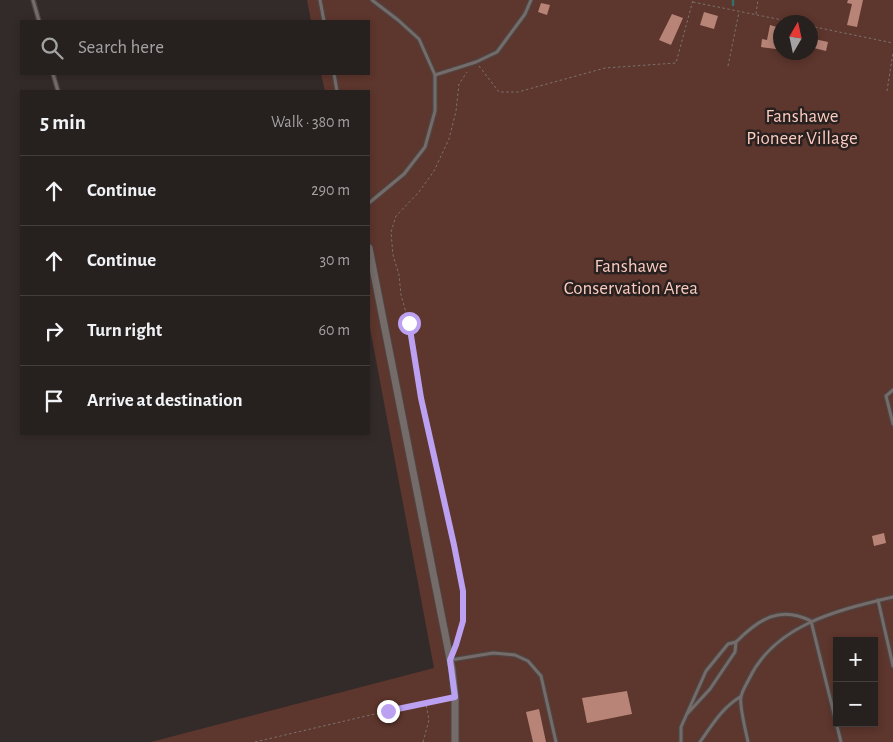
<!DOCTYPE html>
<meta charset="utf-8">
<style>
:root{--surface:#26201f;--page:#322d2c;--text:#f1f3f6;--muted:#a4a3a4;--line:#423e3d}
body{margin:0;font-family:"Alegreya Sans",sans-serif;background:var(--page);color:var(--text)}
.controls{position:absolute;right:15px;bottom:15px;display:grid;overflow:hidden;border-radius:0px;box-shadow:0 2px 8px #0003}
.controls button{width:45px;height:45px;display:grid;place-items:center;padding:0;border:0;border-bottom:1px solid var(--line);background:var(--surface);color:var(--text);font:25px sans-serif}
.compass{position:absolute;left:773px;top:15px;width:45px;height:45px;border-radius:50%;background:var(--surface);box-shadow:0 2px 8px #0003;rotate:9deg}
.stop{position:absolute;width:15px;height:15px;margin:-11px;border:4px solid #bca0f2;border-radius:50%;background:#fff}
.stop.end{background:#bca0f2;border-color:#fff;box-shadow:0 1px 5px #0008}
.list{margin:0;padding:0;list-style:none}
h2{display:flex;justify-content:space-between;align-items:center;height:65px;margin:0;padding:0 20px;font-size:21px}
h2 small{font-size:16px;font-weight:400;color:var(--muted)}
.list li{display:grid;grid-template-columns:32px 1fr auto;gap:15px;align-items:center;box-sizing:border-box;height:70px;padding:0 20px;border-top:1px solid var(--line)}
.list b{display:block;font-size:19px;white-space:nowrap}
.list em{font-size:16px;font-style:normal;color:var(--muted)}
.icon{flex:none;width:28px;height:28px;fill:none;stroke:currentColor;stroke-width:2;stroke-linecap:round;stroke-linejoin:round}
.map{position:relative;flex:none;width:893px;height:742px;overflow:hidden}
.search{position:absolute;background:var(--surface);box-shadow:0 2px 8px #0003;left:20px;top:20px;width:350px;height:55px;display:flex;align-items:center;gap:12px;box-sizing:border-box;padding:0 18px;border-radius:0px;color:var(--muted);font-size:19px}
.panel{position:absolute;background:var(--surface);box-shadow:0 2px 8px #0003;left:20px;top:90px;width:350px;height:345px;border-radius:0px}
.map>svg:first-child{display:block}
.green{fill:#5d362d;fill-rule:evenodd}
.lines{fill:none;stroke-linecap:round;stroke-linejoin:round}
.stream{stroke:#327169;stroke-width:2.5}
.building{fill:#b78477}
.lane-casing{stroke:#4d4645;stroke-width:5.5}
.street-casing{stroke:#4d4645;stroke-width:9}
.path{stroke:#7a7371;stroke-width:1;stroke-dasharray:2.5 2.5;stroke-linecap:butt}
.lane{stroke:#756c6a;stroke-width:3}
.street{stroke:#756c6a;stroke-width:7}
.route{stroke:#bca0f2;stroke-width:6}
.labels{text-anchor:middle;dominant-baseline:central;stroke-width:5;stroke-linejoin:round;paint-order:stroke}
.park-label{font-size:19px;fill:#fccbbf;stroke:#29211f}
</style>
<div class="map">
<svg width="893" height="742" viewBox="0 0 893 742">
<rect width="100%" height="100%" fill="#332b29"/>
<path class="green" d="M307,0H893V742H151L434,668L369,323V91H325L321,74H369V21H311ZM780,22H810V52H780ZM837,641H874V723H837Z"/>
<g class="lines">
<polyline class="stream" points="733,5 733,0"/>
</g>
<g class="building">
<polygon points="848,0 863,0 857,27 847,25 852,4 847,3"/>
<polygon points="541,3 550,5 547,15 538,12"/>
<polygon points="704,12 718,16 714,29 700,25"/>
<polygon points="672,14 683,18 671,45 659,40"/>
<polygon points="770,25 780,28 776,49 761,47 762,39 767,40"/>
<polygon points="810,38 828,42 826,51 810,47"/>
<polygon points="884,533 886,543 874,546 872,536"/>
<polygon points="627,691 632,714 587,723 582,698"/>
<polygon points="539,709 546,742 533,742 526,712"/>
</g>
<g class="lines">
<defs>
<g id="lane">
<polyline points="33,0 39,21"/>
<polyline points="320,0 324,21"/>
<polyline points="53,74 58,91"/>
<polyline points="334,74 337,91"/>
<polyline points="435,75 476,62 497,52 525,14 531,0"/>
<polyline points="369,203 404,174 425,147 435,111 435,75 419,39 398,20 372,0"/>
<polyline points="893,390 886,396 893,424"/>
<polyline points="878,600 893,666"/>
<path d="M736,642C759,619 780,605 811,621L841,742"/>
<polyline points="451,660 493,653 515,655 528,661 541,676 556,742"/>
<polyline points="681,742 681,727 706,671 728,644 736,642 735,652 710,689 687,714"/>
<path d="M700,742C712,725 722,708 740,697"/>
<path d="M748,742C746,732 739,705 741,697C742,691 746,685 749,679C775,624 839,610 893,597"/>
</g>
<polyline id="street" points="369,248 452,669 455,697 455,742"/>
</defs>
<use href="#lane" class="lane-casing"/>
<use href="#street" class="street-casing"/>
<g class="path">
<polyline points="693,2 792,22"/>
<polyline points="756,14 758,0"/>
<polyline points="810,26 893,43"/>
<polyline points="479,66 499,92 518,92 605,68 676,63 693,0"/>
<polyline points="728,66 739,12"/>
<polyline points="887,91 893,53"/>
<polyline points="455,648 463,621 463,591 455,545 421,398 409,323 401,295 399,275 393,255 391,232 396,216 419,192 434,171 449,139 456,111 459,84 467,72"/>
<polyline points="255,742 426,702 447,699"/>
<polyline points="423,742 429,720 426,704"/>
</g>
<use href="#lane" class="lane"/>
<use href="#street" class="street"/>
</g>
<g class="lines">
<polyline class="route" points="388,711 455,697 450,660 456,645 463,621 463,591 454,545 421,398 409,323"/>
</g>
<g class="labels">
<g class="park-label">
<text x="802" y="116">Fanshawe<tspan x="802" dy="22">Pioneer Village</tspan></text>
<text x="631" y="266">Fanshawe<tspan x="631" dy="22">Conservation Area</tspan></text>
</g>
</g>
</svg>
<div class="controls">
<button>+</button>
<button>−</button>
</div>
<svg class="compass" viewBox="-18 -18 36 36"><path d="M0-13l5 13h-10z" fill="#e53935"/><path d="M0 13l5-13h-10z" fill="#a4a3a4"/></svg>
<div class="stop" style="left:409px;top:323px"></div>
<div class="stop end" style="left:388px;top:711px"></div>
<div class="search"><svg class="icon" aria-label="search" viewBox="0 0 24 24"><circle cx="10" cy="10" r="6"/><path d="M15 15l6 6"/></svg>Search here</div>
<section class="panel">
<h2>5 min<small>Walk · 380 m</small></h2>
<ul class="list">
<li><svg class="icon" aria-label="ahead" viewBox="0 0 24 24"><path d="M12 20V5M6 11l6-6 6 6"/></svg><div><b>Continue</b></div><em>290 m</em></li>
<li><svg class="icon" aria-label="ahead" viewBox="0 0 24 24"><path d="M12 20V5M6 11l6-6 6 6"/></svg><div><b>Continue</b></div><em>30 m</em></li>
<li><svg class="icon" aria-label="right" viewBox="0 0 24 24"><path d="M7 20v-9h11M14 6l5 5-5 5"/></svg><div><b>Turn right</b></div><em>60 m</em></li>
<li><svg class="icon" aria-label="arrive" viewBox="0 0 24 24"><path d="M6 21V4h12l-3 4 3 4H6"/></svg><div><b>Arrive at destination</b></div></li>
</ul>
</section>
</div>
